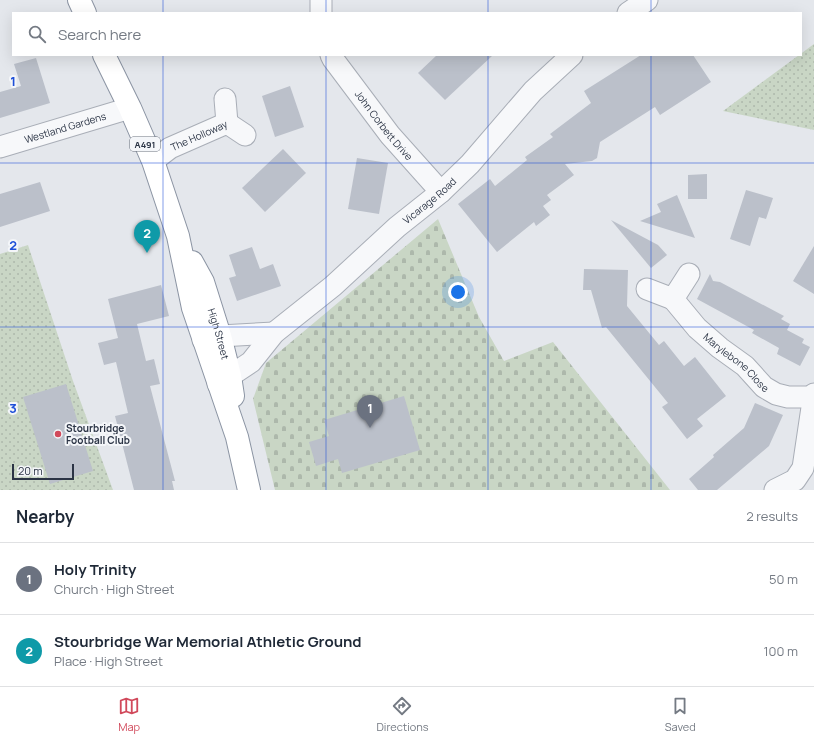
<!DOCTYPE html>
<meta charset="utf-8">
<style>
:root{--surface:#fff;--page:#f2f2f3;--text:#1f2937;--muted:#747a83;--line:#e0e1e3;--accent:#d1495b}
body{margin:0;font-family:Manrope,sans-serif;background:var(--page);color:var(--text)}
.scale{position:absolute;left:12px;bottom:10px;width:62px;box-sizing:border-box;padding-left:4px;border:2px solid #2b3445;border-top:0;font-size:11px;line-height:14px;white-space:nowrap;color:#2b3445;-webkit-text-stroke:3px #f4f6f9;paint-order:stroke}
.you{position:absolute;left:458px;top:292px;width:14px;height:14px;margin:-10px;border:3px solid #fff;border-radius:50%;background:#1a73e8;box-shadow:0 0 0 6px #1a73e833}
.badge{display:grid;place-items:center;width:26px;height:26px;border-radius:50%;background:var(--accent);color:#fff;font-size:13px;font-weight:700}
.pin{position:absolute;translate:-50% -33px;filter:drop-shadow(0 1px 2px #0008)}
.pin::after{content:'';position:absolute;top:21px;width:14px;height:12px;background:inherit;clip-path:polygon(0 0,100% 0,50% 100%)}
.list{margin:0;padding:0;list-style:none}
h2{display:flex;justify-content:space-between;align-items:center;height:52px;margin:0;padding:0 16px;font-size:17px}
h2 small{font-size:13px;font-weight:400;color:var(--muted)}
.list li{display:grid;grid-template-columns:26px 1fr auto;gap:12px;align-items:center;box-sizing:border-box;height:72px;padding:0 16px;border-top:1px solid var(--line)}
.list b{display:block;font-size:15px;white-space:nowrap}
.list p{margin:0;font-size:13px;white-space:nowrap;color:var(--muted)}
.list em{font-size:13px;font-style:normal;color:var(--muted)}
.icon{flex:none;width:22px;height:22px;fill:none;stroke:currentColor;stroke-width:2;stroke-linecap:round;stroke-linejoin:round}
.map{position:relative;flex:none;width:814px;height:490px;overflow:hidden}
.search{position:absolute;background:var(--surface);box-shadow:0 4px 16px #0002;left:12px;right:12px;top:12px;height:44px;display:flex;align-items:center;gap:10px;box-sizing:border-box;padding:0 14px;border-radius:0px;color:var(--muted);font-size:15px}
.sheet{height:196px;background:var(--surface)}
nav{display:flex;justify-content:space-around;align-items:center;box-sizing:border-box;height:56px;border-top:1px solid var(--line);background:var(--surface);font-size:11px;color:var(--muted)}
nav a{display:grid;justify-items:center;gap:2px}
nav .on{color:var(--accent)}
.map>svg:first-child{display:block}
.cemetery{fill:url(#cemetery-stones)}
.park{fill:url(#park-dots)}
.building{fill:#bbc0ca}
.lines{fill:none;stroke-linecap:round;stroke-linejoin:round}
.minor-casing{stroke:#a9aeb7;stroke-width:23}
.highway-casing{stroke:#8b94a3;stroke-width:24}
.minor{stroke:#f7f8fa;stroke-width:21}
.highway{stroke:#fff;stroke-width:22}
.grid{fill:none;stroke:#1d4ed8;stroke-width:1;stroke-opacity:0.55}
.poi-dot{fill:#d1495b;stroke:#f4f6f9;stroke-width:1.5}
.labels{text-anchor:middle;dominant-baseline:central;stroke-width:4;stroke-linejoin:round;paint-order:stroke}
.shield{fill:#f4f6f9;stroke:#676e7b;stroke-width:1}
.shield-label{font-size:9px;font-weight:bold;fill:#2b3445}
.street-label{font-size:10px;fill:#2b3445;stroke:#f4f6f9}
.poi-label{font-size:10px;font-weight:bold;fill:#2b3445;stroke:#f4f6f9;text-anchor:start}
.grid-label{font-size:13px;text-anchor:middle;font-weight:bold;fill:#1d4ed8;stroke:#f4f6f9;stroke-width:4;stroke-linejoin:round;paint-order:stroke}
</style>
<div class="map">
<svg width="814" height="490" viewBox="0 0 814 490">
<defs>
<pattern id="cemetery-stones" width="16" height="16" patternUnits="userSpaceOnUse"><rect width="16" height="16" fill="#c9d6c5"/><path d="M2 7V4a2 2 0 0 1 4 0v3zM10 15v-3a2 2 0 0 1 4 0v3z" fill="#adb8ab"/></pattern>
<pattern id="park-dots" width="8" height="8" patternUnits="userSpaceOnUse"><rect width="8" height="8" fill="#c9d6c5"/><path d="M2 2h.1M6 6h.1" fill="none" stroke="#adb8ab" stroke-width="1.8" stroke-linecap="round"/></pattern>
</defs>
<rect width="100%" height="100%" fill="#e4e7ec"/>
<polygon class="cemetery" points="438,219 479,317 504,361 553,342 670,490 275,490 253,399 266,363"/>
<g class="park">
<polygon points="814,44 814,130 723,111"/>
<polygon points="28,245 73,381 113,490 0,490 0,254"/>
</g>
<g class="building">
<polygon points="437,55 493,55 445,100 418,73"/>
<polygon points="641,55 693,55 711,82 660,115 655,107 600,142 597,158 592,161 565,164 574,175 547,195 551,200 543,206 550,215 536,226 534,222 497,252 458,204 490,179 495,186 527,160 525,157 553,137 550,134 591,103 584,91"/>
<polygon points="36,58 50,103 0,118 0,92 21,86 14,64"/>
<polygon points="290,86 304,127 275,137 262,96"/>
<polygon points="283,149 306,173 265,212 242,188"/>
<polygon points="357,158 388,163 379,214 348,209"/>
<polygon points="707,174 707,199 688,199 688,175"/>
<polygon points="40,182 50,211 0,227 0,194"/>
<polygon points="746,190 773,198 766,219 759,217 750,246 730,239"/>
<polygon points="677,195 695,238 640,221 661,212 657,204"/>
<polygon points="611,220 658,245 667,255 651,268"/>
<polygon points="814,246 814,294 793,281"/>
<polygon points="252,247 260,269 273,264 281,286 237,301 229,278 236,276 229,255"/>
<polygon points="584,269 628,270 627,306 659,345 664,341 684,366 695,357 726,396 697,419 703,426 687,439 662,407 668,403 606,327 602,328 591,290 583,290"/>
<polygon points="710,274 713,281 720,282 784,316 781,319 790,324 787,330 804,339 802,343 810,347 800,366 777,354 779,348 752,333 754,330 697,299"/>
<polygon points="161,285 169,316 137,324 146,361 154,359 160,384 150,386 175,481 172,481 174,490 134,490 115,416 128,413 116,362 104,365 98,343 118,338 108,299"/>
<polygon points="66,384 93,471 50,484 23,397"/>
<polygon points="404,396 420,450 342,473 338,459 316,466 309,442 329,436 324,420"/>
<polygon points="755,403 783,415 769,446 717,490 698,490 689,479 714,457 713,455 744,428"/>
</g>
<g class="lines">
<defs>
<g id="minor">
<polyline points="321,0 321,13"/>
<polyline points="628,13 647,0"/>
<path id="s1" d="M331,55L333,59L390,135L441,192"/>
<polyline points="225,99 227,123"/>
<path id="s2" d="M0,147L130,108"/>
<path id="s3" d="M153,161L170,148L227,123L245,135"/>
<polyline points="647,289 673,299 689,274"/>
<path id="s4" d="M673,299L697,328L720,348L745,366L764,387L776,394L788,397H813"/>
<polyline points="203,340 220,336 274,333"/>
<path id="s5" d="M218,384L251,362L274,333L333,286L397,227L441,192L470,164L533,91L572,55"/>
<polyline points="775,490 795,480 803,468 814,394"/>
</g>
<g id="highway">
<polyline points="79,0 85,13"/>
<polyline points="104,55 130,108 153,161 178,236 193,308 237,437 249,490"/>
<path id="s6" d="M192,262L203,282L220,336L230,376L233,396"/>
</g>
</defs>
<use href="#minor" class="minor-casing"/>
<use href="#highway" class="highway-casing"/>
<use href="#minor" class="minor"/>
<use href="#highway" class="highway"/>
</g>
<path class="grid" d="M163,0V13M326,0V13M488,0V13M651,0V13M163,55V490M326,55V490M488,55V490M651,55V490M0,163H814M0,327H814"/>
<circle class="poi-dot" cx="58" cy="434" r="4"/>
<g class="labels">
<rect class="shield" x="130" y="137" width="30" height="14" rx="3"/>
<g class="shield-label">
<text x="145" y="144">A491</text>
</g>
<g class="street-label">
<text stroke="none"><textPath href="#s1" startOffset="88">John Corbett Drive</textPath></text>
<text stroke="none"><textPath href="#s2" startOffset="68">Westland Gardens</textPath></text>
<text stroke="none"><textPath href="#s3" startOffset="53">The Holloway</textPath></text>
<text stroke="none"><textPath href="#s5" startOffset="281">Vicarage Road</textPath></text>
<text stroke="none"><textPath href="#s6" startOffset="77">High Street</textPath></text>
<text stroke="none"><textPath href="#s4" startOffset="90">Marylebone Close</textPath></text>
</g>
<g class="poi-label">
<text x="66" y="428">Stourbridge<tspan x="66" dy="12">Football Club</tspan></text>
</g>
</g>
<g class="grid-label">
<text x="13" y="86">1</text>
<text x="13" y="250">2</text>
<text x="13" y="413">3</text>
</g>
</svg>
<div class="scale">20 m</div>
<div class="you"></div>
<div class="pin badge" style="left:370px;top:428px;background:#6b7280">1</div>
<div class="pin badge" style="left:147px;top:253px;background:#0f9aa8">2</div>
<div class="search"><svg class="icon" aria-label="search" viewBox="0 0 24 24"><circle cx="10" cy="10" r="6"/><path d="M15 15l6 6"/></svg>Search here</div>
</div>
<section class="sheet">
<h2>Nearby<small>2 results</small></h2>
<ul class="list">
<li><span class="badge" style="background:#6b7280">1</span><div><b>Holy Trinity</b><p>Church · High Street</p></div><em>50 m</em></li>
<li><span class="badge" style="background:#0f9aa8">2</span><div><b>Stourbridge War Memorial Athletic Ground</b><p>Place · High Street</p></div><em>100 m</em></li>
</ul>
</section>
<nav>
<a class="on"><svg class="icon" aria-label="map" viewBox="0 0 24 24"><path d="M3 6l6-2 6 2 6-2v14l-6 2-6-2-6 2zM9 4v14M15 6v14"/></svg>Map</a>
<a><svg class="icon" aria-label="directions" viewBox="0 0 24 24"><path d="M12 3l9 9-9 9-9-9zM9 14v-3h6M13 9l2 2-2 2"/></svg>Directions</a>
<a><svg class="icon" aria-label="saved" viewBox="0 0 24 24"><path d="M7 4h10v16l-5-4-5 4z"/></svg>Saved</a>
</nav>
